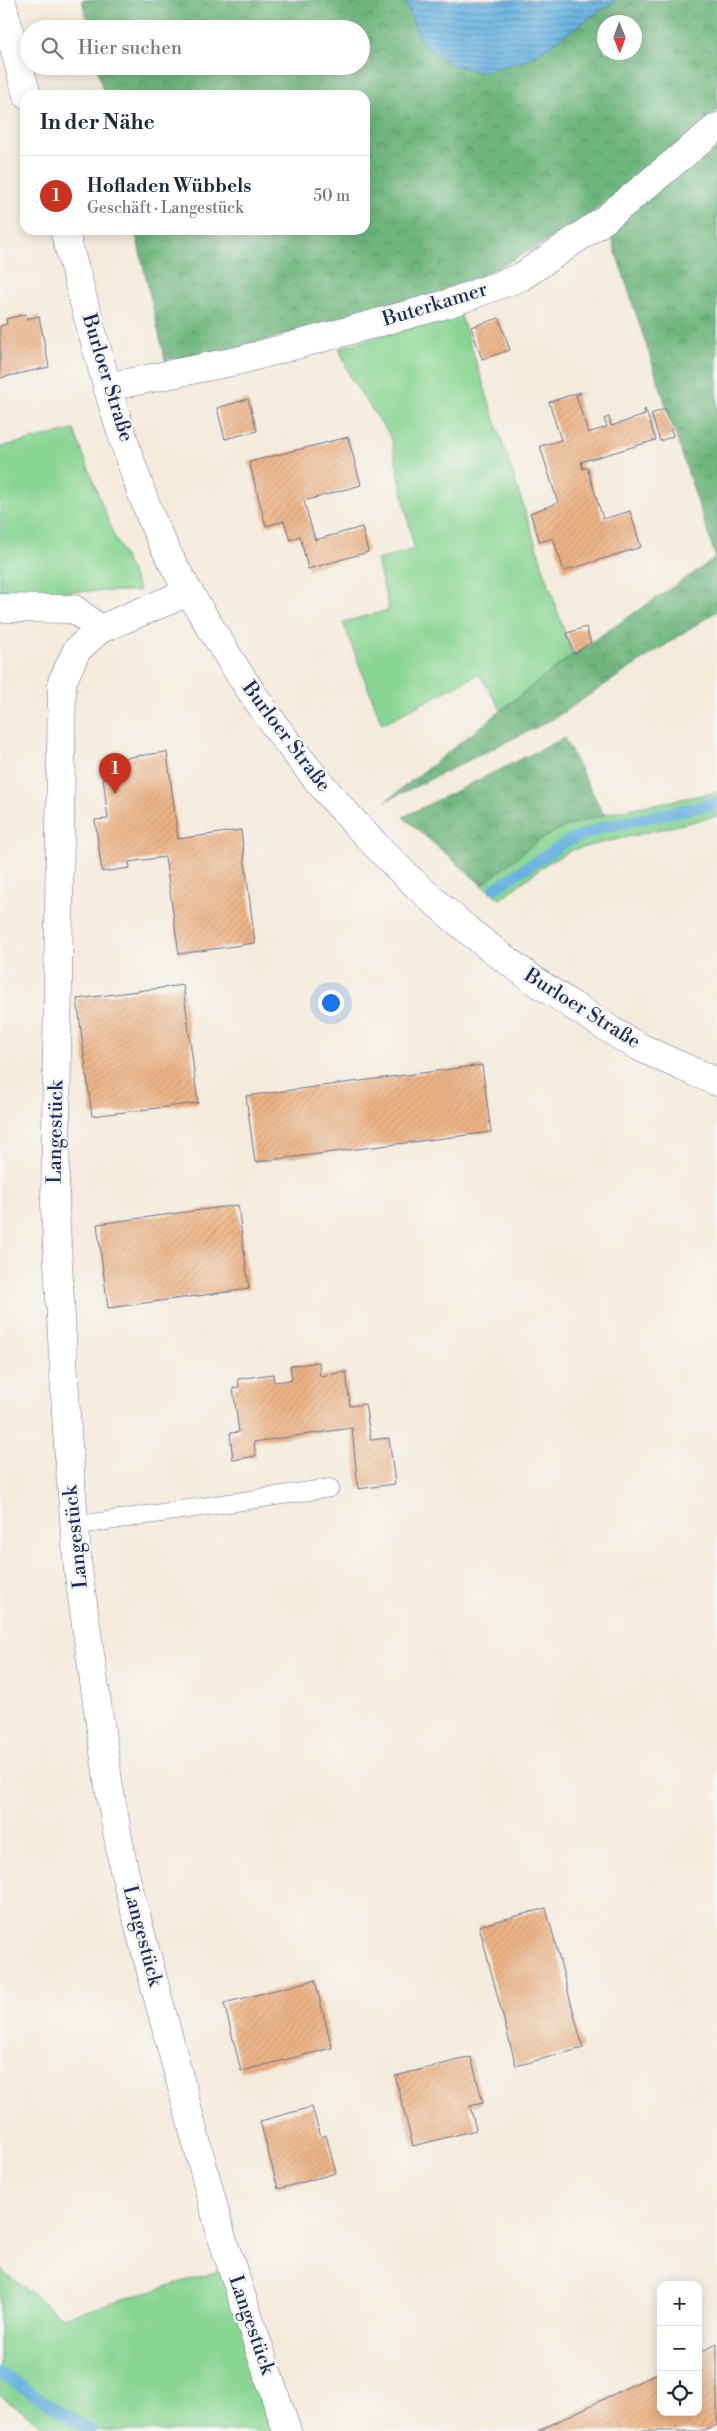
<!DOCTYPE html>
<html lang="de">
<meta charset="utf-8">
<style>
:root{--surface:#fff;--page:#f6f6f7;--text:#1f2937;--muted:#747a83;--line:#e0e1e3;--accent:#c8321e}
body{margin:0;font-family:"Libre Bodoni",serif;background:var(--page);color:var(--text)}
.controls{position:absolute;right:15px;bottom:15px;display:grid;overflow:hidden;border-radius:10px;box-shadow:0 2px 12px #0003}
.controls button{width:45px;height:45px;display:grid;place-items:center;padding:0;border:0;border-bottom:1px solid var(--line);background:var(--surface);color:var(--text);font:25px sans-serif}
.compass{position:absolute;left:597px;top:15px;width:45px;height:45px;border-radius:50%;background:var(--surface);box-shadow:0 2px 12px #0003;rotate:179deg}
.you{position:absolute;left:330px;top:1002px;width:18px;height:18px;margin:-12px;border:4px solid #fff;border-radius:50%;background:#1a73e8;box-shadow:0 0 0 8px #1a73e833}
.badge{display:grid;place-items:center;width:32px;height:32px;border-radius:50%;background:var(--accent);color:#fff;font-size:16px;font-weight:700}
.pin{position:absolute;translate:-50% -41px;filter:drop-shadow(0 1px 2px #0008)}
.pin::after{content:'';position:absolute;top:26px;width:18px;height:15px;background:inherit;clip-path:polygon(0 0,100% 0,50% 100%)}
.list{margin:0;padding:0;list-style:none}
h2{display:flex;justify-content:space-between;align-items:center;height:65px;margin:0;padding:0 20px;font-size:21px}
h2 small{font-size:16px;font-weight:400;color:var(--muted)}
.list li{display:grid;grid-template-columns:32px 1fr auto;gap:15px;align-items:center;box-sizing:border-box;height:80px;padding:0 20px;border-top:1px solid var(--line)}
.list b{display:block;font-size:19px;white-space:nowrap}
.list p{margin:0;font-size:16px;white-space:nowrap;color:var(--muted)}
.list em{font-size:16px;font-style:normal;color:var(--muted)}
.icon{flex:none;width:28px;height:28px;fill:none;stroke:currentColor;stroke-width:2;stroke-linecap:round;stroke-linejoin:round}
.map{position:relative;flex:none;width:717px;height:2431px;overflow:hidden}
.search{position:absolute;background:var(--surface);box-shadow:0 2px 12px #0003;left:20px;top:20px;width:350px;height:55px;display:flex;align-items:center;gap:12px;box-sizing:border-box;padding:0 18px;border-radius:28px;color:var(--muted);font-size:19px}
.panel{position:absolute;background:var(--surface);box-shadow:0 2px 12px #0003;left:20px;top:90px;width:350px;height:145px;border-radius:15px}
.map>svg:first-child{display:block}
.green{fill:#89d593;stroke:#528278}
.forest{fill:url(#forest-crowns);stroke:#44726e;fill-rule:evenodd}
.water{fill:url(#water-rules);stroke:#41709f}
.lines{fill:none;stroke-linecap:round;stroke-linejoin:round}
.stream{stroke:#67b2e0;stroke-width:11}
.building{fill:url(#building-hatch)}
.lane-casing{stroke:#67718a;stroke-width:19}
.street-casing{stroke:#67718a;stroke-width:29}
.secondary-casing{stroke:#67718a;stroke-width:29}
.lane{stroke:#fff;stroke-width:18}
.street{stroke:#fff;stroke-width:28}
.secondary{stroke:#fff;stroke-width:28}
.labels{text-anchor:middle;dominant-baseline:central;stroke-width:5;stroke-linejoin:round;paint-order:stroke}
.street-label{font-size:20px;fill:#1b2f5e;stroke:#f6f6f2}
</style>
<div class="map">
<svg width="717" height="2431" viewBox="0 0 717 2431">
<defs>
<pattern id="forest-crowns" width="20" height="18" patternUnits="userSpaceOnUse" patternTransform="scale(1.25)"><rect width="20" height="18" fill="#6eb67d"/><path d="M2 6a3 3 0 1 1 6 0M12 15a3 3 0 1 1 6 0" fill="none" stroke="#5a946a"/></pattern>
<pattern id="water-rules" width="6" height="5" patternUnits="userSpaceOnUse" patternTransform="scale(1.25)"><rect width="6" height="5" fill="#67b2e0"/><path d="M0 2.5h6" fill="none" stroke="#5491b9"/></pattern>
<pattern id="building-hatch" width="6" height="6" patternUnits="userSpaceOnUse" patternTransform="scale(1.25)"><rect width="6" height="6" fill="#edb385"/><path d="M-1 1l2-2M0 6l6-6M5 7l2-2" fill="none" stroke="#cb9a75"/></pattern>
</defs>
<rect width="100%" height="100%" fill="#f6f6f2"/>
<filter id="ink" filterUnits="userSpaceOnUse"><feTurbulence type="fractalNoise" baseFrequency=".02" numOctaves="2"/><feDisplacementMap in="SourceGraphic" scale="10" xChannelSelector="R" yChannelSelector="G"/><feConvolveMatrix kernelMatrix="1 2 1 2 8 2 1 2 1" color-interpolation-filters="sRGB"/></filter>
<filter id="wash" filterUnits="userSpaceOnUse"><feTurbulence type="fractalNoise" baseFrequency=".0096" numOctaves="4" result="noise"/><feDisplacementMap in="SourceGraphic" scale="20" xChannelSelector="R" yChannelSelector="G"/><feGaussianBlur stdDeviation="1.12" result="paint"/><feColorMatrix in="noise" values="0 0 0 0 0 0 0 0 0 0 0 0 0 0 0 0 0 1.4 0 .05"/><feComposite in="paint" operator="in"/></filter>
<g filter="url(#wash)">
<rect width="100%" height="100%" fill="#f4ebdb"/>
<g class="green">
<polygon points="460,313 572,655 501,710 479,674 382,724 343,622 389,610 377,560 414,549 391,437 352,381 339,348"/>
<polygon points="74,430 113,533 140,591 0,592 0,447"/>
<path d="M717,792V816L572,850L549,862L500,899L482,885C508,864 535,838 567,826C610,809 671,802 717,792Z"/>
<polygon points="0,2269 62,2317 222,2270 279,2431 51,2431 0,2396"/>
</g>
<g class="forest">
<path d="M82,0H405L422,43L528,60L616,0H717V111L594,211L539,246L489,272L440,292L234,349L165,360L135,230H365V95H104L97,66H361V29H89ZM604,22H634V52H604Z"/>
<polygon points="717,142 717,611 553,719 386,801 572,655 716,558 609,231"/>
<polygon points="564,738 604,815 566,826 538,841 482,885 403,817"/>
</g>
<polygon class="water" points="405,0 616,0 528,60 481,72 450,64 422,43"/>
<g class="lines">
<g class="stream">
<polyline points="495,888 568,841 604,827 717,803"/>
<polyline points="0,2373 91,2431"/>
</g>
</g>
<g id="blocks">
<g class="building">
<polygon points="26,314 27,319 39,316 49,367 0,378 0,326 7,324 6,319"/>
<polygon points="499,318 510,350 482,359 471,327"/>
<polygon points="580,392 581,394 576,395 588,433 607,427 604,419 609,417 611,426 645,415 644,410 645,409 656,440 581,462 583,469 587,467 603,519 630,511 641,547 564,571 553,538 540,542 530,513 558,503 540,446 561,440 549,402"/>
<polygon points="248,399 257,431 225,439 217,408"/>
<polygon points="665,409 673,436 660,441 651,414"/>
<polygon points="348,437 361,485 304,501 315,540 362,527 368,552 308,569 300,536 290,540 284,521 266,526 249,462"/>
<polygon points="586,627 591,643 574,654 567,633"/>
<polygon points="167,752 178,839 241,830 255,943 179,954 165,857 129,862 130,868 102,872 95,820 108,819 101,761"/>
<polygon points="183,985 198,1103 92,1116 77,999"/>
<polygon points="482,1065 491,1132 255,1162 246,1096"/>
<polygon points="238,1205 249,1289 108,1308 97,1224"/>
<polygon points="319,1362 320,1376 346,1372 350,1406 365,1404 371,1440 389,1438 395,1484 358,1489 352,1428 254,1442 256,1456 233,1460 230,1433 239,1432 233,1388 239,1387 238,1379 273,1374 274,1382 292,1380 290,1366"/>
<polygon points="546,1908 583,2048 516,2066 479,1926"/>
<polygon points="315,1980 332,2048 241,2071 224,2003"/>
<polygon points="471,2057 483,2103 470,2106 476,2130 413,2146 395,2076"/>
<polygon points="312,2107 321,2137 326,2135 336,2173 278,2189 260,2121"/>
<polygon points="717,2344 717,2425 704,2431 538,2431 661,2371 661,2412 698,2412 698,2353"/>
</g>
</g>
</g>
<g filter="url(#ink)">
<use href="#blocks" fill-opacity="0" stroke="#67718a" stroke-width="1"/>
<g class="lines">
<defs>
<polyline id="lane" points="73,1526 330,1488"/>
<g id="street">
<polyline points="107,387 241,360 447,304 521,277 604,220 717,127"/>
<polyline points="189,592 100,629 77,650 62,682 55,1205 67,1432 78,1569 109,1787 124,1870 222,2238 287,2431"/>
<polyline points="0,608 74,609 100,629"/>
</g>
<g id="secondary">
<polyline points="1,0 27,95"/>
<path d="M64,230C91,325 114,423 150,515C167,558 193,599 217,638C308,790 432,919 583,1012C601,1024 620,1037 640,1047C665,1060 691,1070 717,1082"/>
</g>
</defs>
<use href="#lane" class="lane-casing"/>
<use href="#street" class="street-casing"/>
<use href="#secondary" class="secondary-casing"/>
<use href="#lane" class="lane"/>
<use href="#street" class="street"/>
<use href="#secondary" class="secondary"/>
</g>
</g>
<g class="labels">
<g class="street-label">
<text transform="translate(435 305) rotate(-17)">Buterkamer</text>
<text transform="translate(107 378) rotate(73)">Burloer Straße</text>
<text transform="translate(286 737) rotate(53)">Burloer Straße</text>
<text transform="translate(582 1009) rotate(32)">Burloer Straße</text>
<text transform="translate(56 1132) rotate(-89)">Langestück</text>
<text transform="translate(76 1537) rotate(-96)">Langestück</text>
<text transform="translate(142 1936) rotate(75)">Langestück</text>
<text transform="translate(251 2325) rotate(71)">Langestück</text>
</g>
</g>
</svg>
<div class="controls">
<button>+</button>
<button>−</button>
<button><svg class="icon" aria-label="locate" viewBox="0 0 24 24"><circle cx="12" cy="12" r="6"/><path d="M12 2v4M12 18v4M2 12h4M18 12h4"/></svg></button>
</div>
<svg class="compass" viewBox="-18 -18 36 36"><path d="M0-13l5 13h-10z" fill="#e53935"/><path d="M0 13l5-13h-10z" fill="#747a83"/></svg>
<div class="you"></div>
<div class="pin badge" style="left:115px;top:794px">1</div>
<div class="search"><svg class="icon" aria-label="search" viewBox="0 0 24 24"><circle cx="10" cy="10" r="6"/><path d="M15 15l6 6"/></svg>Hier suchen</div>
<section class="panel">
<h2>In der Nähe<small></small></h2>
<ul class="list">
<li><span class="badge">1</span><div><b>Hofladen Wübbels</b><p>Geschäft · Langestück</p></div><em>50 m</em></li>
</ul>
</section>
</div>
